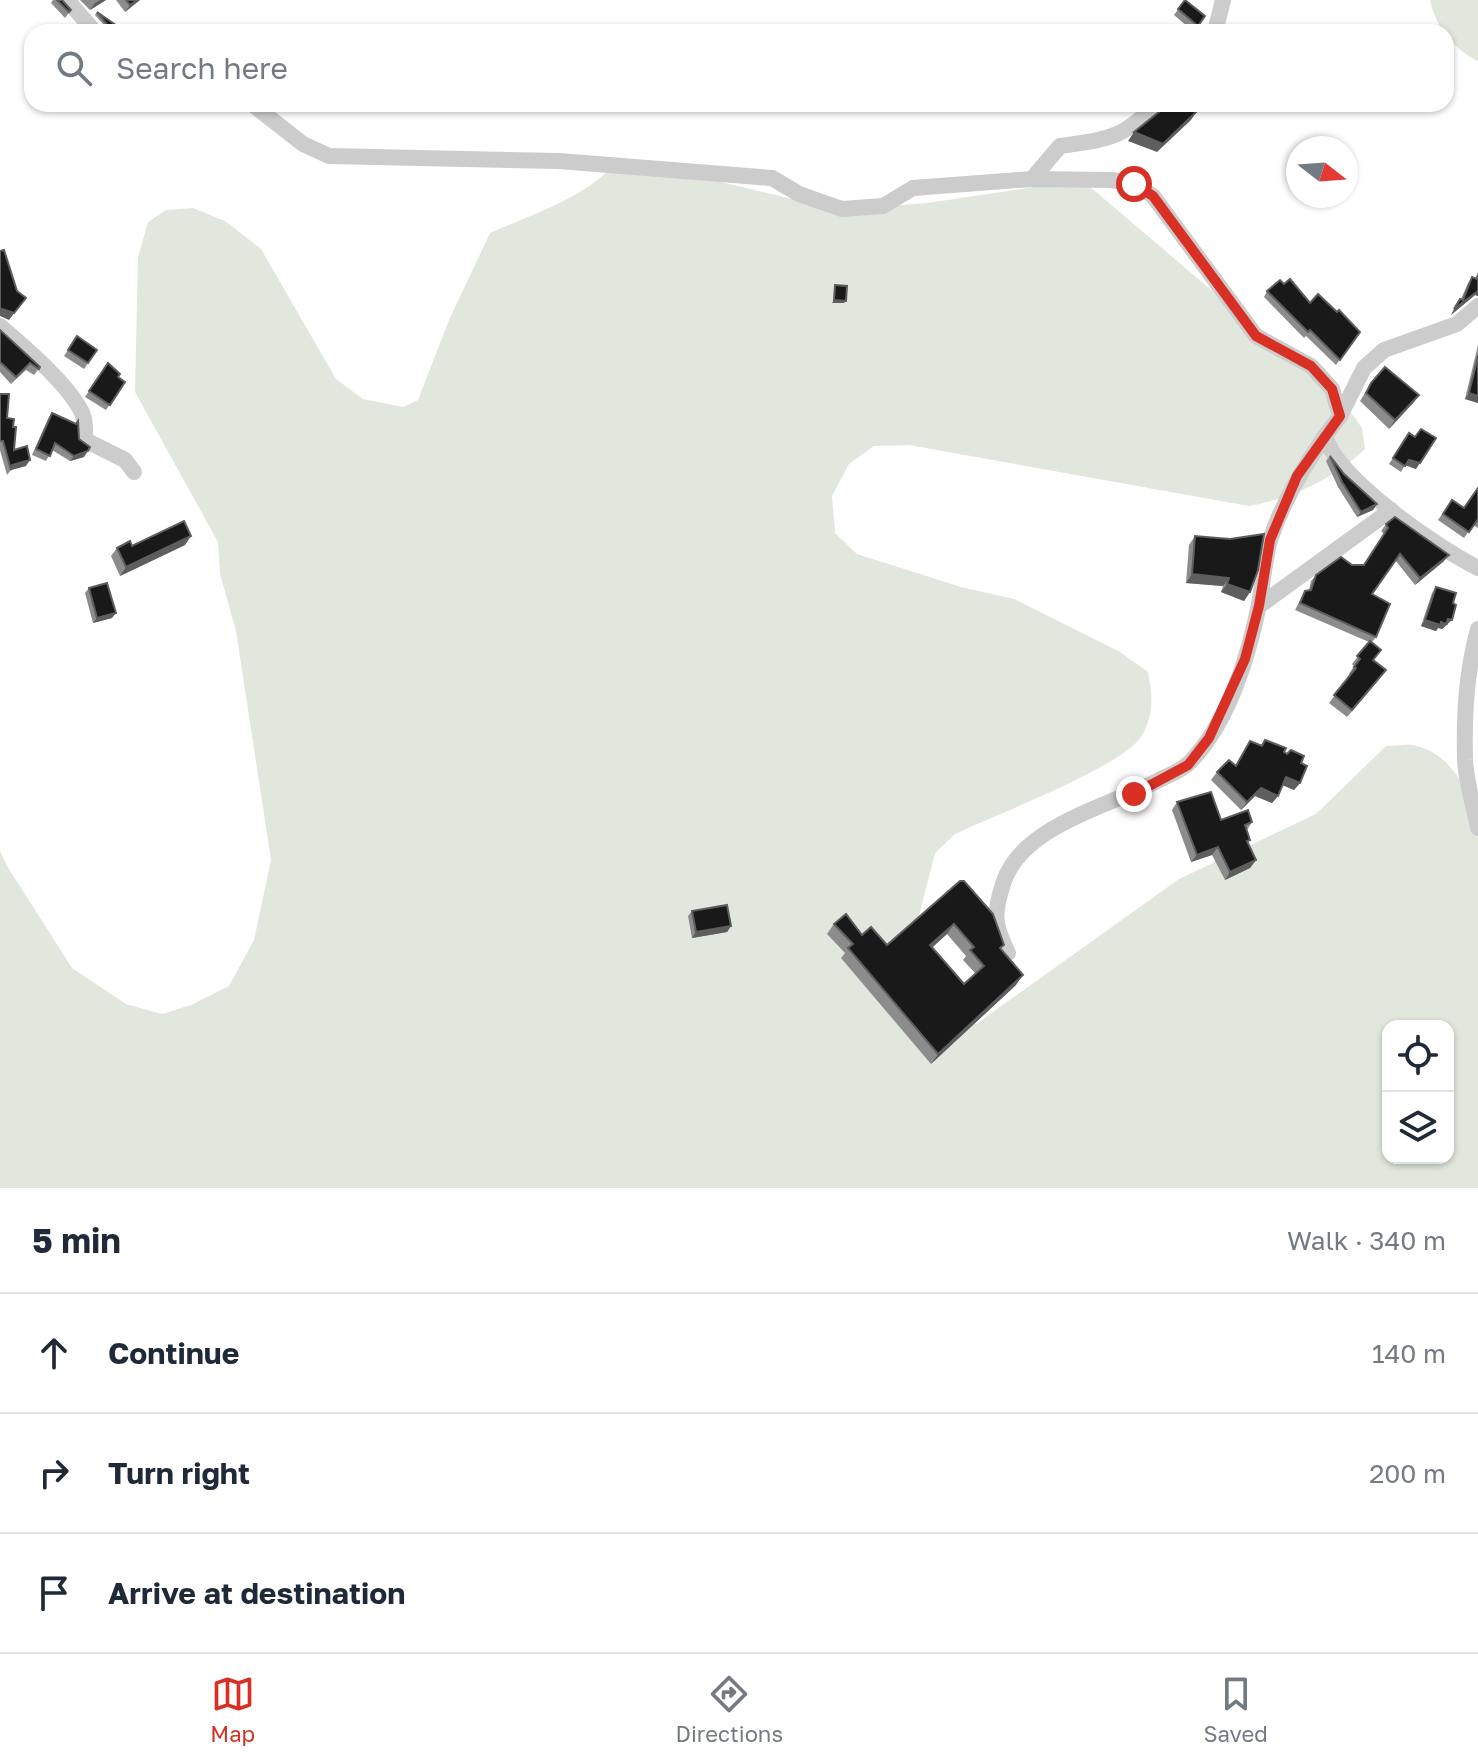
<!DOCTYPE html>
<meta charset="utf-8">
<style>
:root{--surface:#fff;--page:#f2f2f3;--text:#1f2937;--muted:#747a83;--line:#e0e1e3;--accent:#d93025}
body{margin:0;font-family:"Golos Text",sans-serif;background:var(--page);color:var(--text)}
.controls{position:absolute;right:24px;bottom:24px;display:grid;overflow:hidden;border-radius:16px;box-shadow:0 2px 6px #0004}
.controls button{width:72px;height:72px;display:grid;place-items:center;padding:0;border:0;border-bottom:2px solid var(--line);background:var(--surface);color:var(--text);font:40px sans-serif}
.compass{position:absolute;left:1286px;top:136px;width:72px;height:72px;border-radius:50%;background:var(--surface);box-shadow:0 2px 6px #0004;rotate:107deg}
.stop{position:absolute;width:24px;height:24px;margin:-18px;border:6px solid #d93025;border-radius:50%;background:#fff}
.stop.end{background:#d93025;border-color:#fff;box-shadow:0 2px 8px #0008}
.list{margin:0;padding:0;list-style:none}
h2{display:flex;justify-content:space-between;align-items:center;height:104px;margin:0;padding:0 32px;font-size:34px}
h2 small{font-size:26px;font-weight:400;color:var(--muted)}
.list li{display:grid;grid-template-columns:52px 1fr auto;gap:24px;align-items:center;box-sizing:border-box;height:120px;padding:0 32px;border-top:2px solid var(--line)}
.list b{display:block;font-size:30px;white-space:nowrap}
.list em{font-size:26px;font-style:normal;color:var(--muted)}
.icon{flex:none;width:44px;height:44px;fill:none;stroke:currentColor;stroke-width:2;stroke-linecap:round;stroke-linejoin:round}
.map{position:relative;flex:none;width:1478px;height:1188px;overflow:hidden}
.search{position:absolute;background:var(--surface);box-shadow:0 2px 6px #0004;left:24px;right:24px;top:24px;height:88px;display:flex;align-items:center;gap:20px;box-sizing:border-box;padding:0 28px;border-radius:24px;color:var(--muted);font-size:30px}
.sheet{height:464px;background:var(--surface)}
nav{display:flex;justify-content:space-around;align-items:center;box-sizing:border-box;height:112px;border-top:2px solid var(--line);background:var(--surface);font-size:22px;color:var(--muted)}
nav a{display:grid;justify-items:center;gap:4px}
nav .on{color:var(--accent)}
.map>svg:first-child{display:block}
.green{fill:#e1e7dc;fill-rule:evenodd}
.lines{fill:none;stroke-linecap:round;stroke-linejoin:round}
.minor{stroke:#ccc;stroke-width:16}
.wall{fill:#8c8c8c;fill-rule:evenodd}
.shaded-wall{fill:#5e5e5e}
.building{fill:#191919;stroke:#5e5e5e;stroke-width:2;fill-rule:evenodd}
.route{stroke:#d93025;stroke-width:10}
</style>
<div class="map">
<svg width="1478" height="1188" viewBox="0 0 1478 1188">
<rect width="100%" height="100%" fill="#fff"/>
<g class="green">
<path d="M1430,0H1478V61C1454,50 1435,26 1430,0Z"/>
<path d="M620,158L838,210L927,203L1082,180L1344,403L1362,428L1365,449C1334,479 1292,498 1249,506L909,445L874,446L849,464L832,496L835,533L857,554L961,587L1014,599L1120,652L1148,672C1153,695 1154,716 1141,737C1121,767 993,816 955,834L935,853L914,935L948,1024H976L1179,879L1316,814L1386,746C1394,746 1404,744 1412,745C1449,751 1465,786 1478,817V1188H0V851L7,866L72,968L126,1004L162,1014L191,1005L229,986L254,940L271,860L236,631L220,574L218,542L135,392L138,258L148,222L166,210L193,208L225,221L261,249L336,379L363,399L403,407L418,400L449,320L490,233C535,213 589,197 620,158ZM1388,1026H1448V1158H1388Z"/>
</g>
<g class="lines">
<g class="minor">
<polyline points="67,0 95,32"/>
<polyline points="1215,32 1223,0"/>
<path d="M252,104L303,144L329,156L559,161L772,178L799,194L842,209L883,206L913,188L1032,179L1111,180L1134,184L1153,196L1256,336L1311,366L1332,389L1340,416L1325,436C1337,479 1438,548 1478,568"/>
<path d="M1032,179L1060,146C1107,139 1121,140 1156,104"/>
<path d="M0,326C24,347 65,381 80,409C86,418 85,430 85,440L125,460L134,472"/>
<polyline points="1340,416 1364,368 1384,350 1457,324 1478,306"/>
<polyline points="1259,606 1391,510"/>
<path d="M1478,629C1466,673 1464,715 1465,760C1466,782 1474,806 1478,828"/>
<path d="M1008,953C994,924 993,915 1003,884C1021,825 1109,807 1159,780C1169,775 1183,770 1190,762C1228,723 1247,661 1258,609C1263,586 1264,560 1271,537C1284,500 1302,469 1325,436"/>
</g>
</g>
<g class="wall">
<polygon points="53,0 62,0 71,10 65,18 51,3"/>
<polygon points="80,0 106,0 90,10"/>
<polygon points="116,0 140,0 125,12"/>
<polygon points="1185,0 1205,16 1194,32 1174,15"/>
<polygon points="97,12 117,32 106,32 104,25 95,15"/>
<polygon points="1478,272 1478,296 1475,295 1451,315 1460,299 1461,299 1468,283 1472,277 1475,279"/>
<polygon points="1284,284 1310,303 1337,312 1360,332 1336,365 1306,336 1304,338 1264,297 1267,291"/>
<polygon points="0,330 40,367 34,375 26,370 11,384 0,372"/>
<polygon points="77,336 97,350 84,369 64,356"/>
<polygon points="1478,345 1478,403 1465,399"/>
<polygon points="108,363 118,377 125,382 106,410 85,397"/>
<polygon points="1371,383 1419,395 1413,403 1389,429 1360,401"/>
<polygon points="0,394 7,418 13,427 14,450 26,466 11,470 7,475 0,450"/>
<polygon points="52,413 79,439 84,457 70,461 52,450 46,461 32,455 48,419"/>
<polygon points="1409,433 1416,469 1405,465 1401,472 1389,464"/>
<polygon points="1330,456 1344,474 1377,504 1373,510 1357,517 1338,487 1326,461"/>
<polygon points="1478,487 1478,528 1473,525 1464,538 1438,520 1452,500 1464,508"/>
<polygon points="1386,524 1444,561 1415,585 1395,560 1372,594 1376,637 1372,642 1373,661 1380,678 1347,717 1329,703 1350,676 1349,674 1354,666 1352,664 1369,642 1295,610 1305,591 1309,590 1311,581 1316,575 1352,565 1364,565 1384,534 1381,531"/>
<polygon points="1195,536 1250,592 1244,601 1221,592 1223,586 1186,583 1189,545"/>
<polygon points="185,545 120,576 111,556 117,548 132,546"/>
<polygon points="1436,587 1448,625 1446,625 1442,629 1438,628 1436,631 1421,626 1432,593"/>
<polygon points="89,588 112,618 93,623 85,593"/>
<polygon points="1265,740 1301,763 1300,783 1294,790 1282,785 1278,796 1272,803 1255,796 1241,810 1211,780 1217,772 1235,766 1250,741 1261,745"/>
<polygon points="1177,802 1221,820 1252,822 1247,830 1248,843 1256,860 1250,868 1225,880 1212,855 1191,862 1172,810"/>
<path d="M960,881L1004,945L1000,949L1016,985L931,1064L841,958L845,953L827,934L834,924L887,945ZM947,934L966,956L963,960L976,974L964,984L932,948Z"/>
<polygon points="692,911 731,926 727,932 692,938 688,916"/>
</g>
<g class="shaded-wall">
<polygon points="100,0 106,0 90,10 95,3"/>
<polygon points="137,0 140,0 125,12 130,5"/>
<polygon points="1197,111 1191,120 1157,152 1128,141 1134,132"/>
<polygon points="1478,291 1478,296 1475,295 1451,315 1454,309"/>
<polygon points="26,298 9,320 0,316 0,311 2,309"/>
<polygon points="834,300 846,301 844,303 832,303"/>
<polygon points="1469,393 1478,396 1478,403 1465,399"/>
<polygon points="1419,395 1413,403 1389,429 1395,420"/>
<polygon points="88,451 84,457 70,461 74,456"/>
<polygon points="30,460 26,466 11,470 12,465"/>
<polygon points="1409,460 1420,463 1416,469 1405,465"/>
<polygon points="1377,504 1373,510 1357,517 1361,512"/>
<polygon points="191,536 185,545 120,576 126,567"/>
<polygon points="1449,555 1444,561 1415,585 1420,578"/>
<polygon points="1192,574 1229,578 1223,586 1186,583"/>
<polygon points="1227,584 1250,592 1244,601 1221,592"/>
<polygon points="116,613 112,618 93,623 97,618"/>
<polygon points="1448,619 1452,620 1442,629 1438,628 1436,631 1421,626 1425,620"/>
<polygon points="1286,777 1300,783 1294,790 1280,784"/>
<polygon points="1261,788 1278,796 1272,803 1255,796 1241,810 1247,802"/>
<polygon points="1218,847 1212,855 1191,862 1197,855"/>
<polygon points="1256,860 1250,868 1225,880 1230,872"/>
<polygon points="954,924 947,934 923,955 930,945"/>
<polygon points="731,926 727,932 692,938 696,932"/>
<polygon points="1023,975 1016,985 931,1064 938,1054"/>
</g>
<g class="building">
<polygon points="57,0 62,0 71,10 69,12"/>
<polygon points="126,0 137,0 130,5"/>
<polygon points="1185,0 1205,16 1198,26 1178,9"/>
<polygon points="97,12 120,28 117,32 113,32 108,30 106,23"/>
<polygon points="1169,104 1199,104 1195,109 1197,111 1163,144 1134,132"/>
<polygon points="4,250 17,291 26,298 14,313 2,309 0,311 0,251"/>
<polygon points="1478,276 1478,291 1454,309 1460,299 1463,300 1472,277 1477,279"/>
<polygon points="1290,279 1310,303 1318,294 1337,312 1339,310 1360,332 1340,360 1310,330 1308,332 1267,291 1280,280 1284,284"/>
<polygon points="835,285 847,286 846,301 834,300"/>
<polygon points="0,330 40,367 39,369 30,363 16,377 0,362"/>
<polygon points="77,336 97,350 88,363 68,350"/>
<polygon points="1478,356 1478,396 1469,393"/>
<polygon points="108,363 120,374 118,377 125,382 110,405 89,391"/>
<polygon points="1385,367 1419,395 1395,420 1366,393 1371,383"/>
<polygon points="0,394 9,394 7,418 14,419 13,427 16,427 14,450 27,446 30,460 12,465 11,470 3,441 0,441"/>
<polygon points="52,413 76,424 78,421 79,439 90,447 88,451 74,456 55,443 50,456 36,449"/>
<polygon points="1421,429 1436,438 1420,463 1409,460 1405,466 1393,458 1409,433 1415,437"/>
<polygon points="1330,456 1344,474 1377,504 1361,512 1342,482"/>
<polygon points="1478,488 1478,519 1469,532 1443,514 1452,500 1464,508"/>
<polygon points="1395,517 1449,555 1420,578 1400,554 1372,594 1390,604 1376,637 1300,603 1305,591 1311,590 1316,575 1341,557 1352,565 1364,565 1388,528 1386,524"/>
<polygon points="184,521 191,536 126,567 117,548 130,541 132,546"/>
<polygon points="1264,534 1258,570 1250,592 1227,584 1229,578 1192,574 1195,536 1230,539"/>
<polygon points="107,583 116,613 97,618 89,588"/>
<polygon points="1436,587 1456,593 1453,603 1456,605 1452,620 1448,619 1446,624 1441,622 1440,625 1425,620"/>
<polygon points="1370,641 1381,650 1373,660 1386,670 1352,710 1334,695 1356,668 1354,667 1360,659 1357,656"/>
<polygon points="1265,740 1286,748 1284,752 1287,754 1291,750 1304,756 1301,763 1307,766 1300,783 1286,777 1278,796 1261,788 1247,802 1217,772 1229,760 1236,766 1250,741 1262,746"/>
<polygon points="1211,792 1221,820 1248,810 1252,822 1245,825 1250,840 1247,841 1256,860 1230,872 1218,847 1197,855 1177,802"/>
<path d="M960,881H964L993,914L1004,945L1000,948L1023,975L938,1054L848,948L853,944L834,924L846,914L862,935L871,927L887,945ZM954,924L974,947L970,950L984,966L964,984L930,945Z"/>
<polygon points="727,905 731,926 696,932 692,911"/>
</g>
<g class="lines">
<polyline class="route" points="1134,184 1153,196 1256,336 1311,366 1332,389 1340,416 1297,476 1270,540 1259,606 1245,659 1209,738 1188,765 1134,794"/>
</g>
</svg>
<div class="controls">
<button><svg class="icon" aria-label="locate" viewBox="0 0 24 24"><circle cx="12" cy="12" r="6"/><path d="M12 2v4M12 18v4M2 12h4M18 12h4"/></svg></button>
<button><svg class="icon" aria-label="layers" viewBox="0 0 24 24"><path d="M12 4l9 5-9 5-9-5zM3 14l9 5 9-5"/></svg></button>
</div>
<svg class="compass" viewBox="-18 -18 36 36"><path d="M0-13l5 13h-10z" fill="#e53935"/><path d="M0 13l5-13h-10z" fill="#747a83"/></svg>
<div class="stop" style="left:1134px;top:184px"></div>
<div class="stop end" style="left:1134px;top:794px"></div>
<div class="search"><svg class="icon" aria-label="search" viewBox="0 0 24 24"><circle cx="10" cy="10" r="6"/><path d="M15 15l6 6"/></svg>Search here</div>
</div>
<section class="sheet">
<h2>5 min<small>Walk · 340 m</small></h2>
<ul class="list">
<li><svg class="icon" aria-label="ahead" viewBox="0 0 24 24"><path d="M12 20V5M6 11l6-6 6 6"/></svg><div><b>Continue</b></div><em>140 m</em></li>
<li><svg class="icon" aria-label="right" viewBox="0 0 24 24"><path d="M7 20v-9h11M14 6l5 5-5 5"/></svg><div><b>Turn right</b></div><em>200 m</em></li>
<li><svg class="icon" aria-label="arrive" viewBox="0 0 24 24"><path d="M6 21V4h12l-3 4 3 4H6"/></svg><div><b>Arrive at destination</b></div></li>
</ul>
</section>
<nav>
<a class="on"><svg class="icon" aria-label="map" viewBox="0 0 24 24"><path d="M3 6l6-2 6 2 6-2v14l-6 2-6-2-6 2zM9 4v14M15 6v14"/></svg>Map</a>
<a><svg class="icon" aria-label="directions" viewBox="0 0 24 24"><path d="M12 3l9 9-9 9-9-9zM9 14v-3h6M13 9l2 2-2 2"/></svg>Directions</a>
<a><svg class="icon" aria-label="saved" viewBox="0 0 24 24"><path d="M7 4h10v16l-5-4-5 4z"/></svg>Saved</a>
</nav>
